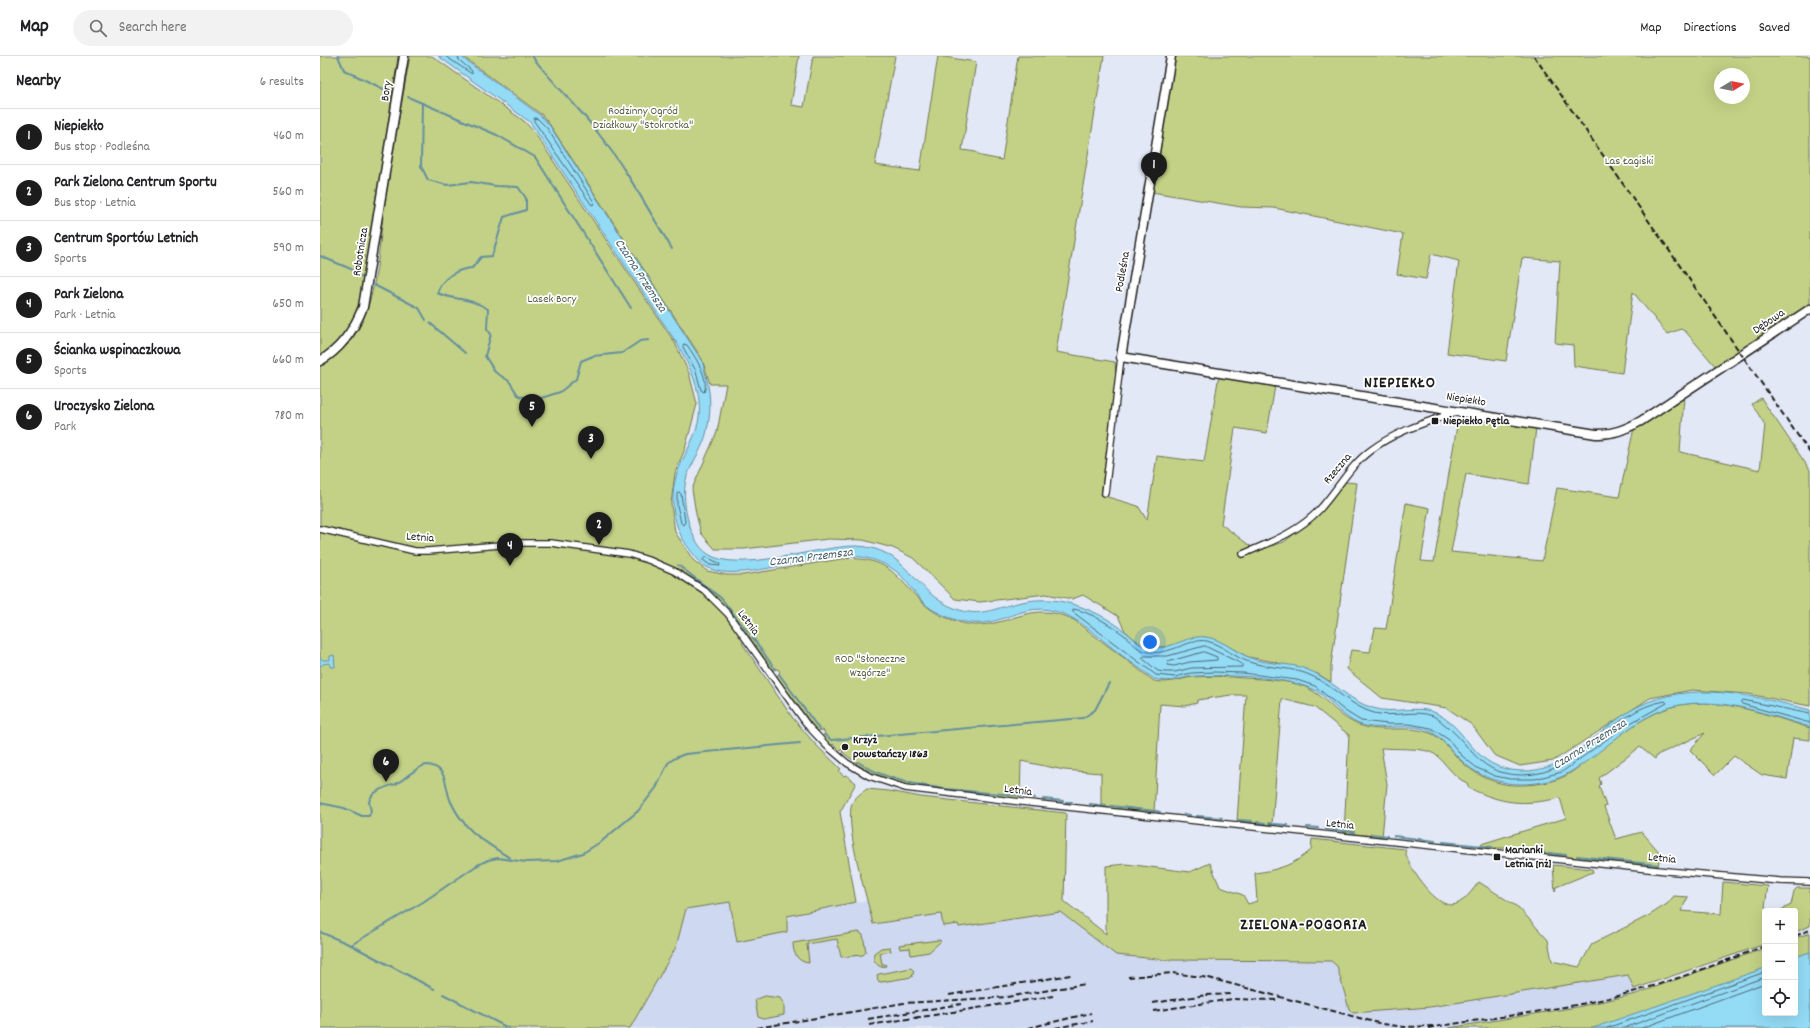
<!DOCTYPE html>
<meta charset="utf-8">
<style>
:root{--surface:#fff;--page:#f2f2f2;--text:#202124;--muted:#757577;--line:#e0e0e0;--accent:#1c1c1c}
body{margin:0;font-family:Dekko,sans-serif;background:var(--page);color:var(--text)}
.controls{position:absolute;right:12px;bottom:12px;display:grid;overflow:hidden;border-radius:4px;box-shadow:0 4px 16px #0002}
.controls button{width:36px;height:36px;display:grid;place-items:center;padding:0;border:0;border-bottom:1px solid var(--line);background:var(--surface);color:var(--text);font:20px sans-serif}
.compass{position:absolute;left:1394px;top:12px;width:36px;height:36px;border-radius:50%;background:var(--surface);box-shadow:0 4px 16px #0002;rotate:80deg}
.you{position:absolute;left:830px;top:586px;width:14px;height:14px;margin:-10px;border:3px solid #fff;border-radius:50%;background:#1a73e8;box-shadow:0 0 0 6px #1a73e833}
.badge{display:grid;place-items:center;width:26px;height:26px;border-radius:50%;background:var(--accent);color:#fff;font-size:13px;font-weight:700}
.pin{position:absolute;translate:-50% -33px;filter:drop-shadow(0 1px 2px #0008)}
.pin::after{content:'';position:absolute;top:21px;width:14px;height:12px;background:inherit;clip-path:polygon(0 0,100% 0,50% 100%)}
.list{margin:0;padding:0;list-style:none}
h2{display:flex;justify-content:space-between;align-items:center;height:52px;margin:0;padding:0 16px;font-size:17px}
h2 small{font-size:13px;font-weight:400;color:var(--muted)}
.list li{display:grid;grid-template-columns:26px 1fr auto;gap:12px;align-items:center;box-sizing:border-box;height:56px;padding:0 16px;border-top:1px solid var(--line)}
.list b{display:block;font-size:15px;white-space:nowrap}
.list p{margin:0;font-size:13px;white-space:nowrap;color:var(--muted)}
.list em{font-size:13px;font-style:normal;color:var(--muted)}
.icon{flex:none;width:22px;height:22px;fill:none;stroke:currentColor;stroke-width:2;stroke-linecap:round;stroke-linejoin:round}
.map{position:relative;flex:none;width:1490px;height:972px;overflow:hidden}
header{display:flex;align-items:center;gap:24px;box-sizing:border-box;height:56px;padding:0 20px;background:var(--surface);border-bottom:1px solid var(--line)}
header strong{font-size:19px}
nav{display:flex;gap:22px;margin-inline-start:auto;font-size:14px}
.search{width:280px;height:36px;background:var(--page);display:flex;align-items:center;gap:10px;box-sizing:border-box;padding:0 14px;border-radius:22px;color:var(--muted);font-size:15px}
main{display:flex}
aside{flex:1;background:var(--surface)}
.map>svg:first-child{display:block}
.built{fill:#ced8f0}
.green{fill:#c3d186;stroke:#707651;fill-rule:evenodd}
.water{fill:#94dbf6;stroke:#648f9f}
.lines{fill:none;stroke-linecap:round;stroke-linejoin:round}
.shore{stroke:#4c6873;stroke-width:1}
.stream{stroke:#648f9f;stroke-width:2}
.street-casing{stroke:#1c1c1c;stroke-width:8}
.secondary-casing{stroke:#1c1c1c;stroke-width:11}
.street{stroke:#fff;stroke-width:5.5}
.secondary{stroke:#fff;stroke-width:8}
.rail{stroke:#1c1c1c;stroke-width:2;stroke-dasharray:6 3;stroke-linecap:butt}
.poi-dot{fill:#1c1c1c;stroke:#fff;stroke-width:1.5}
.labels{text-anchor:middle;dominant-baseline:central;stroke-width:3.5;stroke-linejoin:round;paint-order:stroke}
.street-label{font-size:12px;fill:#1c1c1c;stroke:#fff}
.park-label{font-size:12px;fill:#565b41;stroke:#fff}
.poi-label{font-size:12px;font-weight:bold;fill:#1c1c1c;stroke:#fff;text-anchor:start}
.water-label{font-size:13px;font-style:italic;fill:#465f68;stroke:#fff}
.district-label{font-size:16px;font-weight:bold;letter-spacing:1px;fill:#1c1c1c;stroke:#fff}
</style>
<header>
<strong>Map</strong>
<div class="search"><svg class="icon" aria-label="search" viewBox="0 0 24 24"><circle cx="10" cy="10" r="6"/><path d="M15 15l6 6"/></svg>Search here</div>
<nav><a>Map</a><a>Directions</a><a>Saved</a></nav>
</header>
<main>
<aside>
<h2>Nearby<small>6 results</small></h2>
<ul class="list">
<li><span class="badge">1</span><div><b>Niepiekło</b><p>Bus stop · Podleśna</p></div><em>460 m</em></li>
<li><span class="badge">2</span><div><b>Park Zielona Centrum Sportu</b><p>Bus stop · Letnia</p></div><em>560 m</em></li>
<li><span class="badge">3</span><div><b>Centrum Sportów Letnich</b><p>Sports</p></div><em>590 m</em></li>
<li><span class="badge">4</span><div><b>Park Zielona</b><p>Park · Letnia</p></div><em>650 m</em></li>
<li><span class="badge">5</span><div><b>Ścianka wspinaczkowa</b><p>Sports</p></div><em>660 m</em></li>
<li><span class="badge">6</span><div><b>Uroczysko Zielona</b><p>Park</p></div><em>780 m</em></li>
</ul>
</aside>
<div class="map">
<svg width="1490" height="972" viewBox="0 0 1490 972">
<rect width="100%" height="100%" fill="#e2e8f6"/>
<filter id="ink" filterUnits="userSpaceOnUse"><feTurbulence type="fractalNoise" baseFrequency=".025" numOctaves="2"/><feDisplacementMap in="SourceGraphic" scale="8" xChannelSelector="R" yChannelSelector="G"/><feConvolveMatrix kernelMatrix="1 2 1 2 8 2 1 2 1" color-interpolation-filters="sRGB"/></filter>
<g filter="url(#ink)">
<polygon class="built" points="548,844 553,868 621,858 638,867 639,871 741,856 796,899 848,904 1011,905 1017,910 1029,953 1110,951 1308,919 1316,938 1257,951 1129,972 310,972 356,891 366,853 410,846 417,886 467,860"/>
<g class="green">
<path d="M0,0H78L45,230C36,265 28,280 0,302Z"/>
<path d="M90,0H112L204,65L214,76L355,287L369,317L377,348L365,393L355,417L351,448L355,476L373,504L387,515L407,519H423L521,503C536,501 558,504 570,514C594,533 600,554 633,564C639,566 647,569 654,569C693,570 711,543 754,564L834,625C848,628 859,623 873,621C889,620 907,620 923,622C942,623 977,624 993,635C1009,645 1021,663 1039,669C1061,678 1087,668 1110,677C1121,681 1128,692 1136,700C1152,718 1176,730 1199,729C1214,729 1232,727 1245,720C1253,716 1261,709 1268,703C1296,683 1325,656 1360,649C1403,641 1450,660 1490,672V684L1473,682L1467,723L1442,719L1414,700L1395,719L1370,694L1385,677L1337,699L1335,703L1320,691L1279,722L1281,728L1279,730L1286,750L1284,751L1296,783L1322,776L1340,797L1338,811L1193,795V793L1191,792H1161V788L1246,762L1240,742C1202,750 1183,748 1149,732L1147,727C1130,720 1123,700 1110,696C1102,692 1072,693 1061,692L1067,728L1062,781L1024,777L1029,679L994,651L962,643L952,769L917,765L926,639H911L877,644V647L865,650L840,648L834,757L781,751V717L744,714L701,705L700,743C645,737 585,737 536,708L537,707L522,696L525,690L520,695L513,688L511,690L502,681L505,677L503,674L497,675L457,620L460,616L458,613L453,614L430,582L437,579L436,576L429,578L430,581L422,587L472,661L495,688L521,713L519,715L523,720L526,719L536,727L520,756L536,846L467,860V876L417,886L410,846L366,853L356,891L310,972H0V310C17,300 29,290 39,272C58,236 59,190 64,150C72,100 81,50 90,0Z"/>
<polygon points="142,0 479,0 471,49 484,51 493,0 575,0 555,109 600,115 618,0 656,6 642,94 656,96 661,100 682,104 698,0 784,0 736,296 795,306 796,323 781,439 818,450 827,464 837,400 884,406 899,319 955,330 947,377 915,372 901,468 937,495 964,486 988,467 1026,426 1037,427 1011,609 1011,626 998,618 955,606 928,601 902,587 885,581 846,591 823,590 805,575 798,560 763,539 752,543 726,538 660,546 635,543 593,502 573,492 543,484 508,483 424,493 395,493 381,477 376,458 372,433 397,376 406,328 390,328 382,303 230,69 222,59"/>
<path d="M855,0H1490V249L1396,311L1366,276L1361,273L1347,278L1313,236L1302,317L1254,310L1253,289L1235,287L1240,205L1202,202L1186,305L1127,297L1139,205L1111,198L1106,223L1077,218L1083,178L954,152L921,151L832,136ZM1400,18H1424V42H1400Z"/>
<polygon points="1364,340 1360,396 1440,414 1445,369 1432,348 1441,342 1490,414 1490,650 1428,638 1372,634 1330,642 1233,705 1200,710 1174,699 1152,669 1127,652 1062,642 1027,613 1031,594 1050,596 1055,572 1066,573 1086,447 1110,452 1101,505 1114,506 1139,358 1216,372 1209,428 1146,418 1131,496 1222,505 1237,432 1299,441 1314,372"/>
<path d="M547,733L569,735L601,741L746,757L744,845L786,878V810L806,808L870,816L890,807L900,831L923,839L928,848L937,845L935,817C958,814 974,809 991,794L992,783L1085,793C1086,808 1113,849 1131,849C1143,849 1152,834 1159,826L1199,852L1228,884L1232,905L1259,911L1272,888L1328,860L1347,848L1354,840L1368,841L1361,855L1401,858L1403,826L1448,830L1445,851L1449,855H1445V888L1314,933L1308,919L1110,951L1033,957L1029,953L1017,910L1011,905L848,904L796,899L740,856L639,871L638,868L623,870L621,858L553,868C546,837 527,780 531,751C532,743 541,737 547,733Z"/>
<polygon points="1233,809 1272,813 1273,816 1236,831 1235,836"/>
<polygon points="1477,832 1490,832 1490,870 1475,876 1475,855 1459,855 1471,849 1474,835"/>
<path d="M539,876L543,879L546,896L543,899L521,901L517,883L487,888L489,907C478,906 473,898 473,887Z"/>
<polygon points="1490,877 1490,972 1129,972 1257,951 1316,938 1445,892 1445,957 1475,957 1475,882"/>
<polygon points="619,884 621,885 620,886 609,896 591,899 590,892 580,893 579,889"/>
<path d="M570,891L571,895L560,897L562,908H565L566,910L561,911C555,908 553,904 554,897L561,892Z"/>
<polygon points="591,912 594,915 592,921 561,926 558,925 557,919 559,918"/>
<polygon points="445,940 460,942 464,948 464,959 444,963 438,961 435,944"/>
</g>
<g class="water">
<path d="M118,0H140L221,60L230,70L382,305C389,328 393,350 387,374C384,391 373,404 367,420C360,441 368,485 388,498C417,518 498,490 535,490C588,491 592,536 634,552C661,563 676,551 702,546C716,543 731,543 744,546C767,551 789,562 807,577C813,581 817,588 824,590C846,599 865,578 886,581C902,583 916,597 931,602C948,609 968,606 986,613C1011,622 1028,645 1053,652C1073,659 1099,648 1116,657C1151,675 1152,713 1201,715C1249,717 1278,671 1317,651C1370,623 1436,640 1490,654V671C1449,659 1404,641 1360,649C1315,657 1284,698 1245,719C1232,726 1214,728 1200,728C1177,728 1154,718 1139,702C1130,693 1124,684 1113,677C1091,664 1062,677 1039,668C1020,661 1009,639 990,632C957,620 912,619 876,620C860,621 853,628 834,623C820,612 804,602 790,590C771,575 754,558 729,554C708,550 689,562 670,566C652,570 632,564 617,556C602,549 595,536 585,524C570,506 545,499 522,500C503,503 484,506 465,509C444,513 423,518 402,516C387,514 380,507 371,495C352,473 348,438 359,412C366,395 377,379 379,361C382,335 370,311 358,289L210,66Z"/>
<polygon points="14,599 15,611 10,611 10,607 3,608 0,611 0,601 3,604 10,604 10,600"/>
<polygon points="1490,896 1490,972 1273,972 1445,912 1445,957 1475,957 1475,901"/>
</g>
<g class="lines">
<g class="shore">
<polyline points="125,0 152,18 152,15 139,4 138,0"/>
<polygon points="215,62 218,63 227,72 274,146 273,149 271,148 214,65"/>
<path d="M364,288L367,289C374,299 390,323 384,336L381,334L376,315L363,291Z"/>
<polygon points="359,436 361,438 365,466 363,469 361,467 357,449 357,438"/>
<polygon points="386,501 399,507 400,510 390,509 383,504"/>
<path d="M754,553C770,556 791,569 804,579C810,584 815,591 822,594C845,604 869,581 887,585C902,589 914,601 929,606C950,613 973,610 994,621C1014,631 1032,651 1054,657C1073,662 1096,653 1113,660C1117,662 1121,665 1124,668C1153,690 1158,719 1202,719C1262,719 1289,654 1345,645L1347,647L1305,670L1242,716L1215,723H1190L1175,720L1157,712L1142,700L1129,684L1111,672L1089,668H1068L1041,665L1025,655L995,630L977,624L923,617L894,616L871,617L855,621L836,619L753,556Z"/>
<polygon points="885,590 922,608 922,611 871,612 855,616 844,616 838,615 822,602 824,600 847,600"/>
<polygon points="884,596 897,601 897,604 870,606 854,610 847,609 848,606"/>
<polyline points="1490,658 1423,644 1421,646 1422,648 1490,667"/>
<polyline points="1287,972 1445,916"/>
<polyline points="1304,972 1445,921"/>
<polyline points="1322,972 1445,927"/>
</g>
<g class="stream">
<polyline points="18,0 24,14 70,36"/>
<path d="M212,0C232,27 258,50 278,77C306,112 329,155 352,193"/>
<polyline points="88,41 177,79 215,101 311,252"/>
<path d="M102,47L101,110L108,124L127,129L151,126L176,130L198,131L206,142V154L184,161L172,200L161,201L152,212C136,213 122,222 117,237C137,245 148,241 168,253L167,273L171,278L165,300L175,316L189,325L198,339L212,345L240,336L256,323L261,305L273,300L302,297L320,285L329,284"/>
<polyline points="0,200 31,213 43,222"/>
<polyline points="54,229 99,252 106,264"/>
<polyline points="110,267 145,297"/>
<polyline points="358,509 401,542 428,576"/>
<polyline points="433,582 455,613"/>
<polyline points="459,618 499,673"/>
<polyline points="505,679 511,684 763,662 775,654 789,627"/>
<path d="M538,706C584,736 651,734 704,740"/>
<polyline points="712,741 715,742"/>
<polyline points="723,743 743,745"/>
<polyline points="746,746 752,746"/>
<path d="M0,747L24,752L42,760H49L51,755L49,746C51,735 66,731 76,728C84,724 98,709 107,709C129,711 124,731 131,746C145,776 164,785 190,802"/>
<polyline points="770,748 778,749"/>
<polyline points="781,749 786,750"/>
<polyline points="791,750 835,755"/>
<polyline points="836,755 840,756"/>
<polyline points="864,758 870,759"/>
<polyline points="877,760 902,762"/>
<polyline points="918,764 932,765"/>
<polyline points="937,766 945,767"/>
<polyline points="949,767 952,768"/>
<polyline points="954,768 968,769"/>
<polyline points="987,771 998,772"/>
<polyline points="1006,773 1023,775"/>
<polyline points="1025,775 1034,776"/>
<polyline points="1051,778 1067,780"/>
<polyline points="1074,780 1115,785"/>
<polyline points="1123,786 1172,791"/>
<polyline points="1195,793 1225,797"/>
<polyline points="1229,797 1246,799"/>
<polyline points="1257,800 1338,809"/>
<polyline points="0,876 31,889 103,846 156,810 168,804 178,802 206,806 237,805 263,797 282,785 318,755 336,732 348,707 355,702 365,698 480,687"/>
<polyline points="31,889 114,933"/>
<polyline points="123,938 188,972"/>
</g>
<defs>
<g id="street">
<polyline points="785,437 801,301"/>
<polyline points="0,473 95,495 108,495 203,487 231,487 309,498 331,505 354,515 384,534 408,558 488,670 507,690 527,707 549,720 585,732 710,747 1347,815 1460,825 1490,826"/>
<path d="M923,498C951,486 978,476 999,454C1017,435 1029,410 1051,394C1076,375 1107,366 1136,356"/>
</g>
<g id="secondary">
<path d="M851,0L801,301L1276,378C1292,379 1306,373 1321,365L1490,253"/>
<path d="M0,305C21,293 34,274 43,251L84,0"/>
</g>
</defs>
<use href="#street" class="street-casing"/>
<use href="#secondary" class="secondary-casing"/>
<use href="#street" class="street"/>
<use href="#secondary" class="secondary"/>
<g class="rail">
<polyline points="1214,0 1490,397"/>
<polyline points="1475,880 1490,874"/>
<polyline points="808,921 852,917 889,922 1062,968 1085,971 1113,970"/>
<polyline points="629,939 751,919"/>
<polyline points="833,947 886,939 912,938"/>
<polyline points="834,955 912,943 957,944"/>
<polyline points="595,962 733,940"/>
<polyline points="548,963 641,948"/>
<polyline points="549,969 600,961"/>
<polyline points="437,972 584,947 687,941 766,928"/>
<polyline points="708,972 771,957"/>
<polyline points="735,972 773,965"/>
<path d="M1108,972C1173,961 1240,955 1305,938C1352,926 1399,907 1445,890"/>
</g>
</g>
</g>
<g class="poi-dot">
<rect x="1111" y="361" width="8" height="8" rx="2"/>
<circle cx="525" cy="691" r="4"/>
<rect x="1173" y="797" width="8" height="8" rx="2"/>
</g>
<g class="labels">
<g class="street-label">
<text transform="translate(67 35) rotate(-81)">Bory</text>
<text transform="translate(41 196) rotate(-81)">Robotnicza</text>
<text transform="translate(803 216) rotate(-80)">Podleśna</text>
<text transform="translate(1449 266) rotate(-34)">Dębowa</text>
<text transform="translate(1146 344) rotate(9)">Niepiekło</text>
<text transform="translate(1018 413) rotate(-50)">Rzeczna</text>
<text transform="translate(100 482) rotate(4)">Letnia</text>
<text transform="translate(428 567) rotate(53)">Letnia</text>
<text transform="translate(698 735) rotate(7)">Letnia</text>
<text transform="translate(1020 769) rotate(6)">Letnia</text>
<text transform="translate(1342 803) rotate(6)">Letnia</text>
</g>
<g class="park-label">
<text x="323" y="55">Rodzinny Ogród<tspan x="323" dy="14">Działkowy "Stokrotka"</tspan></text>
<text x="1309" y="105">Las Łagiski</text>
<text x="232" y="243">Lasek Bory</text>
<text x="550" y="603">ROD "Słoneczne<tspan x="550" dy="14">Wzgórze"</tspan></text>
</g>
<g class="poi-label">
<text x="1123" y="365">Niepiekło Pętla</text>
<text x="533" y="684">Krzyż<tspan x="533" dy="14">powstańczy 1863</tspan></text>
<text x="1185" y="794">Marianki<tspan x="1185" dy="14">Letnia [nż]</tspan></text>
</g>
<g class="water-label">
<text transform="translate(320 220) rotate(57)">Czarna Przemsza</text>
<text transform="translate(491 502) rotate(-7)">Czarna Przemsza</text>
<text transform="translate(1270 689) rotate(-32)">Czarna Przemsza</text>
</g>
<g class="district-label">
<text x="1080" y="327">NIEPIEKŁO</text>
<text x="984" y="869">ZIELONA-POGORIA</text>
</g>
</g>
</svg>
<div class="controls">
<button>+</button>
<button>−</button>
<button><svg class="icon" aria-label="locate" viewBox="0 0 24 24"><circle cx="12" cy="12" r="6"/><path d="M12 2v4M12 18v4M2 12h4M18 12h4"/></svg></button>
</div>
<svg class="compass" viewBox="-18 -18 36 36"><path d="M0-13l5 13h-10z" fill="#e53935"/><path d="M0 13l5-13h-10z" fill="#757577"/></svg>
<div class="you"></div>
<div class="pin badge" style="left:834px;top:129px">1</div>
<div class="pin badge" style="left:279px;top:489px">2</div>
<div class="pin badge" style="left:271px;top:403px">3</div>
<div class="pin badge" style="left:190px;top:510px">4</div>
<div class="pin badge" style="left:212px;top:371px">5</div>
<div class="pin badge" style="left:66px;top:726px">6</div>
</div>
</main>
